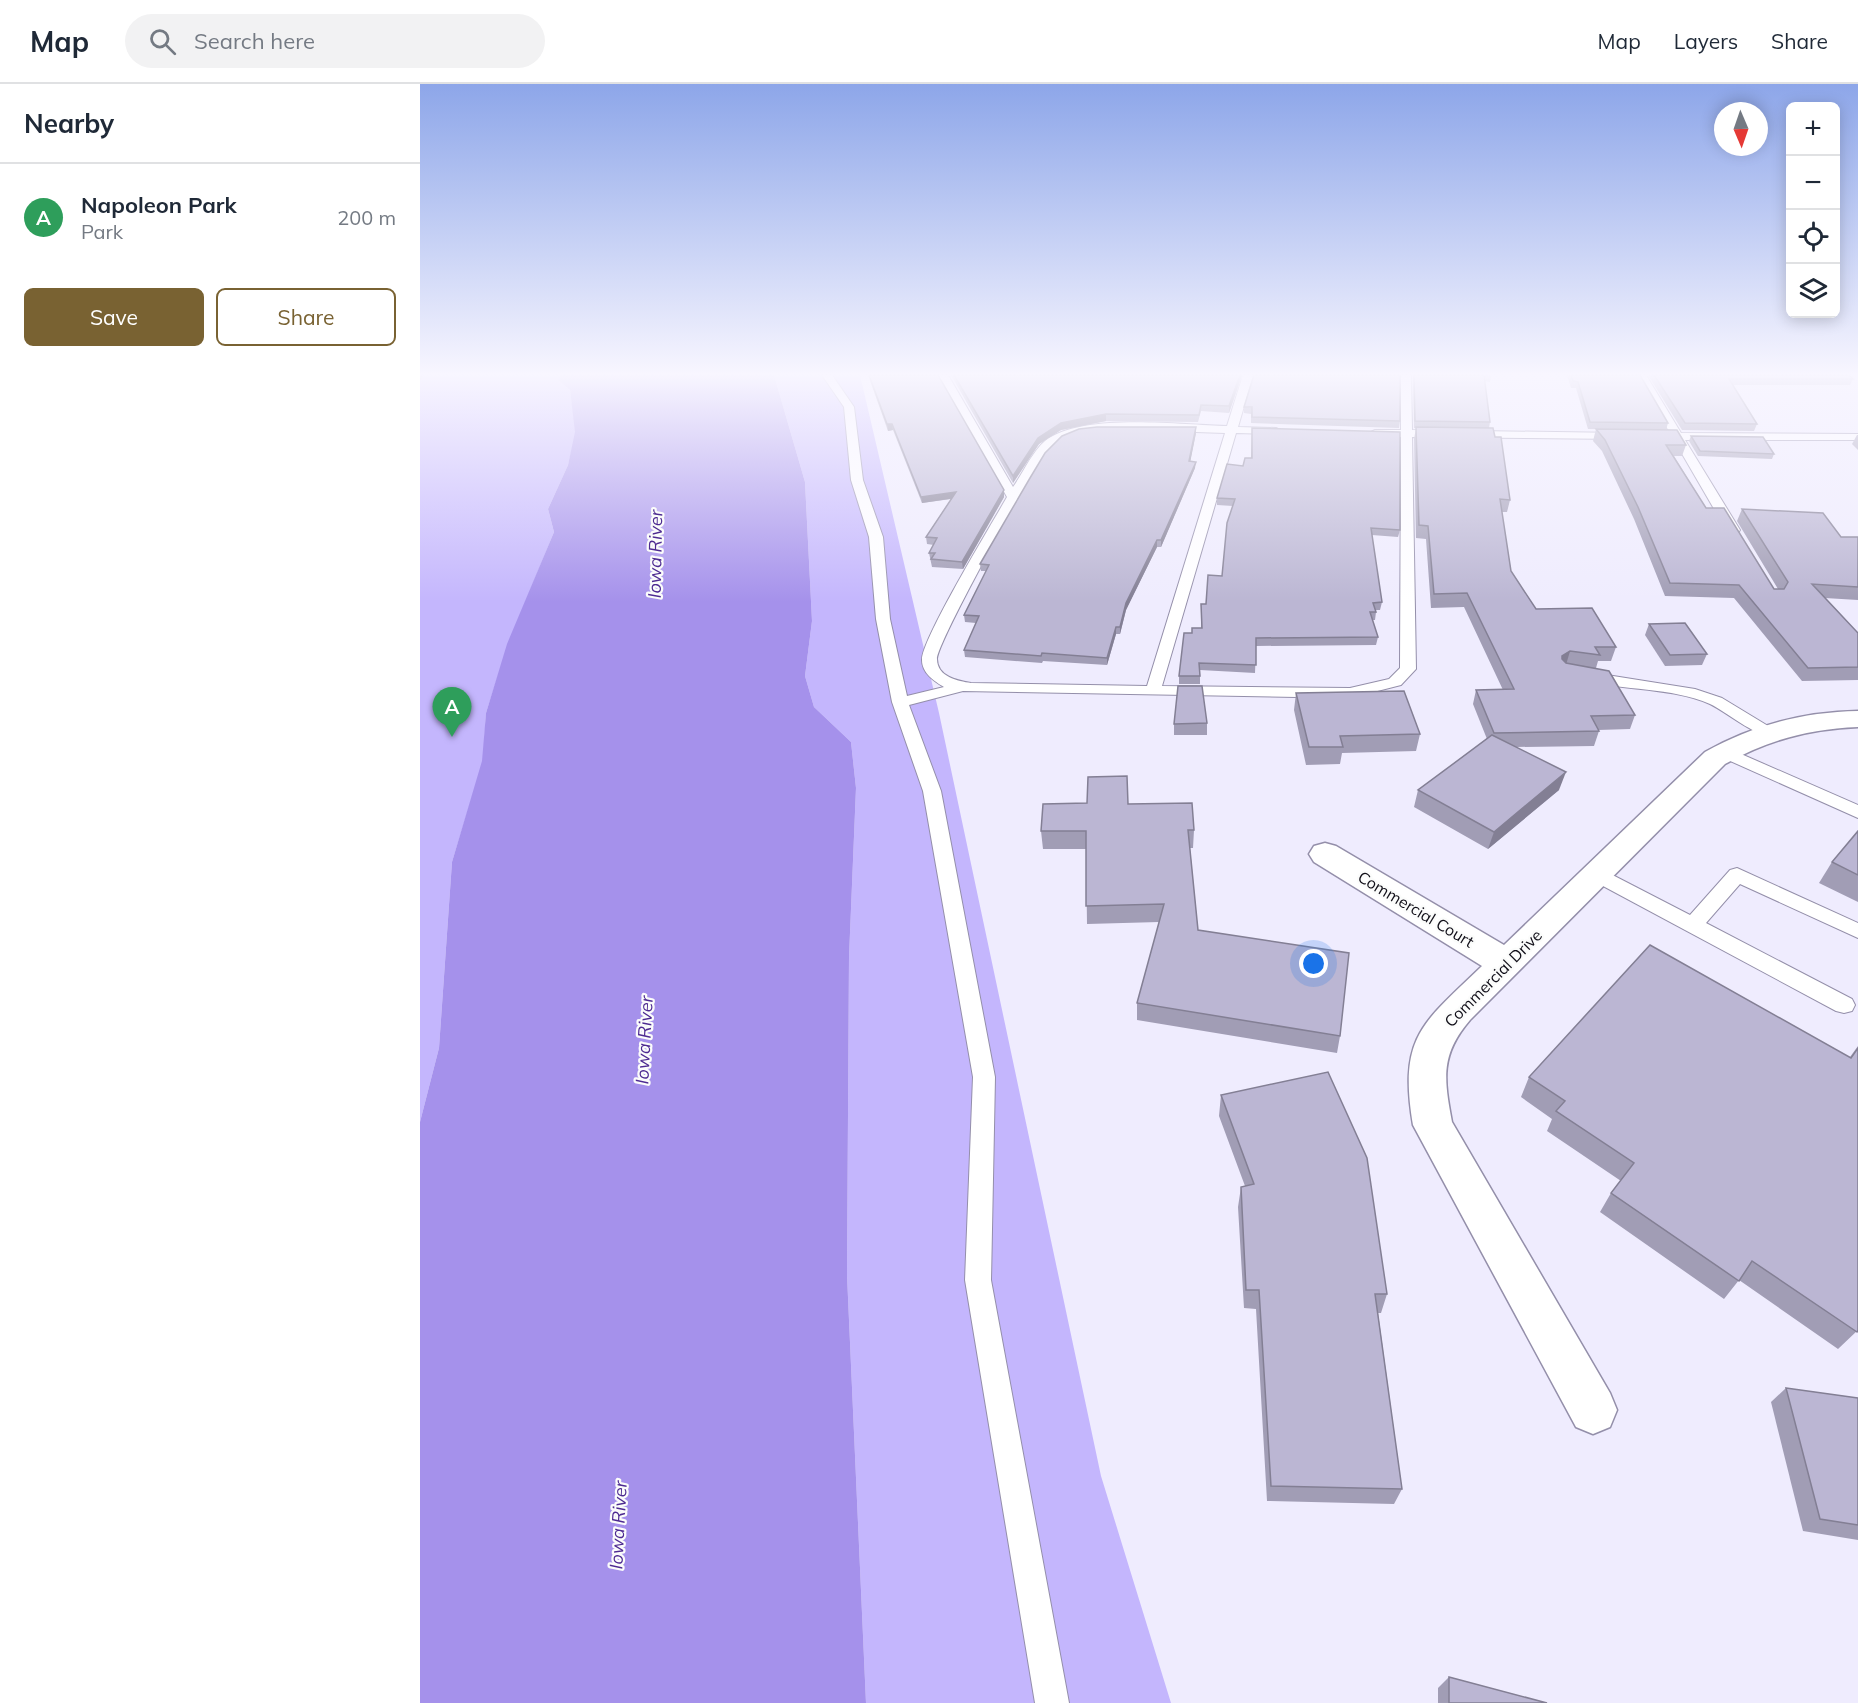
<!DOCTYPE html>
<meta charset="utf-8">
<style>
:root{--surface:#fff;--page:#f2f2f3;--text:#1f2937;--muted:#747a83;--line:#e0e1e3;--accent:#796232}
body{margin:0;font-family:Mulish,sans-serif;background:var(--page);color:var(--text)}
.controls{position:absolute;right:18px;top:18px;display:grid;overflow:hidden;border-radius:9px;box-shadow:0 3px 15px #0003}
.controls button{width:54px;height:54px;display:grid;place-items:center;padding:0;border:0;border-bottom:2px solid var(--line);background:var(--surface);color:var(--text);font:30px sans-serif}
.compass{position:absolute;left:1294px;top:18px;width:54px;height:54px;border-radius:50%;background:var(--surface);box-shadow:0 3px 15px #0003;rotate:178deg}
.you{position:absolute;left:894px;top:880px;width:21px;height:21px;margin:-15px;border:4px solid #fff;border-radius:50%;background:#1a73e8;box-shadow:0 0 0 9px #1a73e833}
.badge{display:grid;place-items:center;width:39px;height:39px;border-radius:50%;background:var(--accent);color:#fff;font-size:20px;font-weight:700}
.pin{position:absolute;translate:-50% -50px;filter:drop-shadow(0 2px 3px #0008)}
.pin::after{content:'';position:absolute;top:32px;width:21px;height:18px;background:inherit;clip-path:polygon(0 0,100% 0,50% 100%)}
.list{margin:0;padding:0;list-style:none}
h2{display:flex;justify-content:space-between;align-items:center;height:78px;margin:0;padding:0 24px;font-size:26px}
h2 small{font-size:20px;font-weight:400;color:var(--muted)}
.list li{display:grid;grid-template-columns:39px 1fr auto;gap:18px;align-items:center;box-sizing:border-box;height:108px;padding:0 24px;border-top:2px solid var(--line)}
.list b{display:block;font-size:22px;white-space:nowrap}
.list p{margin:0;font-size:20px;white-space:nowrap;color:var(--muted)}
.list em{font-size:20px;font-style:normal;color:var(--muted)}
.actions{display:flex;gap:12px;padding:18px 24px}
.actions a{flex:1;padding:14px 0;border:2px solid var(--accent);border-radius:9px;text-align:center;font-size:21px;color:var(--accent)}
.actions .main{background:var(--accent);color:#fff}
.icon{flex:none;width:33px;height:33px;fill:none;stroke:currentColor;stroke-width:2;stroke-linecap:round;stroke-linejoin:round}
.map{position:relative;flex:none;width:1438px;height:1619px;overflow:hidden}
header{display:flex;align-items:center;gap:36px;box-sizing:border-box;height:84px;padding:0 30px;background:var(--surface);border-bottom:2px solid var(--line)}
header strong{font-size:28px}
nav{display:flex;gap:33px;margin-inline-start:auto;font-size:21px}
.search{width:420px;height:54px;background:var(--page);display:flex;align-items:center;gap:15px;box-sizing:border-box;padding:0 21px;border-radius:33px;color:var(--muted);font-size:22px}
main{display:flex}
aside{flex:1;background:var(--surface)}
.map>svg:first-child{display:block}
.green{fill:#c4b6fd}
.water{fill:#a591eb}
.lines{fill:none;stroke-linecap:round;stroke-linejoin:round}
.service-casing{stroke:#948faa;stroke-width:2}
.minor-casing{stroke:#948faa;stroke-width:3}
.path{stroke:#9b98a7;stroke-width:2;stroke-dasharray:4 1.5;stroke-linecap:butt}
.service{fill:#fff;fill-rule:evenodd}
.minor{fill:#fff;fill-rule:evenodd}
.wall{fill:#a19db5}
.shaded-wall{fill:#837f94}
.building{fill:#bbb6d3;stroke:#837f94;stroke-width:1.5}
.labels{text-anchor:middle;dominant-baseline:central;stroke-width:4.5;stroke-linejoin:round;paint-order:stroke}
.street-label{font-size:16px;fill:#0f0d17;stroke:#fbfcfb}
.water-label{font-size:18px;font-style:italic;fill:#4d2a91;stroke:#fbfcfb}
</style>
<header>
<strong>Map</strong>
<div class="search"><svg class="icon" aria-label="search" viewBox="0 0 24 24"><circle cx="10" cy="10" r="6"/><path d="M15 15l6 6"/></svg>Search here</div>
<nav><a>Map</a><a>Layers</a><a>Share</a></nav>
</header>
<main>
<aside>
<h2>Nearby<small></small></h2>
<ul class="list">
<li><span class="badge" style="background:#2e9e5b">A</span><div><b>Napoleon Park</b><p>Park</p></div><em>200 m</em></li>
</ul>
<div class="actions"><a class="main">Save</a><a>Share</a></div>
</aside>
<div class="map">
<svg width="1438" height="1619" viewBox="0 0 1438 1619">
<rect width="100%" height="100%" fill="#efecfe"/>
<g class="green">
<polygon points="0,291 140,291 138,296 150,306 156,348 148,381 128,425 134,448 88,560 66,629 63,677 32,778 19,964 0,1038"/>
<polygon points="354,291 440,291 519,629 681,1392 751,1619 446,1619 427,1191 429,873 436,704 431,658 394,623 385,592 392,537 385,398"/>
</g>
<polygon class="water" points="140,291 354,291 385,398 392,537 385,592 394,623 431,658 436,704 429,873 427,1191 446,1619 0,1619 0,1038 19,964 32,778 62,677 66,629 87,560 134,448 128,425 148,381 155,348 150,306 138,296"/>
<g class="lines">
<defs>
<g id="service">
<path d="M402,291H412L434,323L443,396L463,453L470,535L487,612L524,603C514,597 502,589 502,576C501,556 573,438 587,413L518,291H528L593,403C603,389 612,368 625,357C662,328 760,341 807,342L823,291H833L818,343L856,344L862,347L856,350L816,349L742,602L930,604L969,595L980,584L981,353L955,352L949,349L955,346H981V291H991L992,346L1201,349L1207,352L1201,355L992,353L996,585L981,601L930,614L543,607L489,621L521,707L575,993L571,1196L649,1619H615L545,1196L553,993L503,707L472,618L456,535L449,453L431,396L424,323ZM688,345L805,349L727,602L551,599C538,597 517,593 517,575C517,558 617,377 632,363C648,349 668,347 688,345Z"/>
<polygon points="1216,291 1226,291 1261,349 1438,350 1438,356 1265,356 1320,446 1318,449 1308,449 1254,356 1234,355 1228,352 1234,349 1250,349"/>
<path d="M1168,588L1275,605L1302,614L1358,648L1356,652C1339,656 1307,628 1290,620C1251,603 1204,607 1162,596L1160,593L1162,590Z"/>
<polygon points="1305,663 1438,721 1438,734 1299,672 1297,668 1299,664"/>
<polygon points="1177,783 1270,831 1310,786 1317,784 1438,839 1438,854 1320,800 1286,839 1432,915 1435,921 1432,927 1424,929 1416,927 1170,795 1167,790 1170,785"/>
</g>
<path id="minor" d="M1438,627V643C1389,645 1348,656 1305,680L1050,936C1020,971 1024,995 1032,1038L1190,1309L1197,1326L1190,1343L1173,1350L1156,1343L993,1041C978,952 1003,939 1062,882L894,778L889,770L894,762L905,759L916,762L1084,861L1285,668C1333,641 1383,628 1438,627Z"/>
</defs>
<use href="#service" class="service-casing"/>
<use href="#minor" class="minor-casing"/>
<polyline class="path" points="0,295 2,291"/>
<use href="#service" class="service"/>
<use href="#minor" class="minor"/>
</g>
<g class="wall">
<polygon points="448,291 518,291 584,413 543,485 512,483 509,469 514,461 507,460 506,453 531,415 502,419 473,346 468,347"/>
<polygon points="531,291 822,291 809,329 781,327 778,338 686,337 641,346 619,360 593,399"/>
<polygon points="993,291 1071,291 1070,298 1065,297 1070,338 1069,344 1075,353 1090,416 1087,428 1082,428 1091,487 1116,525 1196,563 1191,577 1178,577 1176,584 1215,631 1210,645 1178,646 1179,647 1174,662 1096,663 1139,706 1068,765 994,723 998,706 1067,655 1053,620 1056,606 1083,606 1044,523 1011,524 1006,455 996,454 994,355 996,344 994,344"/>
<polygon points="1147,291 1220,291 1248,339 1246,346 1168,345 1156,304 1151,304"/>
<polygon points="1228,291 1429,291 1433,295 1430,301 1313,301 1337,340 1334,347 1262,346"/>
<polygon points="824,323 980,337 979,344 831,339 831,330 824,329"/>
<polygon points="832,344 980,446 978,453 952,451 962,518 960,526 955,526 956,528 955,536 952,536 958,553 956,561 836,562 835,589 780,586 780,600 759,600 759,592 772,549 781,544 781,520 786,520 802,492 813,422 797,421 797,414 823,382 831,374"/>
<polygon points="1176,345 1266,361 1262,372 1254,372 1286,424 1354,505 1358,505 1317,437 1322,425 1421,453 1438,453 1438,516 1405,514 1438,549 1438,596 1382,597 1314,514 1245,512 1214,435 1182,367 1173,357"/>
<polygon points="776,349 770,378 775,384 741,463 737,463 706,526 700,550 696,550 687,581 623,577 622,579 545,573 544,566 556,539 545,538 544,531 566,487 561,487 560,480"/>
<polygon points="1437,351 1438,351 1438,366 1432,360"/>
<polygon points="1271,352 1354,370 1352,375 1278,372 1269,357"/>
<polygon points="1229,540 1287,570 1282,581 1245,582 1225,551"/>
<polygon points="876,609 1000,650 996,667 922,669 920,680 886,681 874,626"/>
<polygon points="787,639 787,651 754,651 754,640"/>
<polygon points="708,720 774,746 773,764 770,764 778,846 920,952 917,969 717,936 717,919 739,838 667,840 666,765 623,765 621,747"/>
<polygon points="1438,747 1438,818 1399,799 1412,778"/>
<polygon points="1438,962 1438,1246 1418,1265 1319,1196 1304,1215 1180,1128 1191,1109 1201,1097 1127,1047 1132,1035 1101,1013 1109,993 1430,973"/>
<polygon points="801,1011 967,1210 961,1229 958,1229 982,1405 974,1420 847,1417 836,1225 824,1224 818,1123 821,1103 825,1102 799,1032"/>
<polygon points="1366,1304 1438,1314 1438,1456 1383,1447 1351,1318"/>
<polygon points="1029,1593 1127,1619 1018,1619 1018,1604"/>
</g>
<g class="shaded-wall">
<polygon points="820,291 822,291 809,329 809,322"/>
<polygon points="686,330 686,337 641,346 619,360 593,399 593,392 618,354 641,339"/>
<polygon points="467,340 472,340 473,346 468,347"/>
<polygon points="776,343 776,349 769,384 769,377"/>
<polygon points="776,378 775,384 741,463 741,456"/>
<polygon points="584,406 584,413 543,485 542,478"/>
<polygon points="536,408 536,414 502,419 501,413"/>
<polygon points="737,456 737,463 706,526 700,550 700,543 706,519"/>
<polygon points="696,543 696,550 687,581 687,574"/>
<polygon points="1150,567 1146,581 1138,586 1142,572"/>
<polygon points="1146,688 1139,706 1068,765 1074,748"/>
</g>
<g class="building">
<polygon points="449,291 518,291 584,406 542,478 511,475 515,469 509,469 517,454 506,453 536,408 501,413 472,340 467,340"/>
<polygon points="534,291 820,291 809,322 781,321 779,331 686,330 641,339 618,354 593,392"/>
<polygon points="834,291 980,291 980,337 832,333 832,323 824,323"/>
<polygon points="994,291 1064,291 1070,338 995,337"/>
<polygon points="1151,291 1220,291 1248,339 1170,338 1158,298 1153,297"/>
<polygon points="1234,291 1429,291 1433,295 1309,295 1337,340 1265,339"/>
<polygon points="677,343 776,343 769,377 776,378 741,456 737,456 706,519 700,543 696,543 687,574 622,569 621,572 544,566 559,532 544,531 569,481 560,480 610,394 625,369 642,352 659,345"/>
<polygon points="996,343 1073,344 1075,353 1081,353 1090,416 1080,415 1091,487 1116,525 1172,524 1196,563 1175,563 1180,571 1150,567 1142,572 1142,575 1146,579 1189,587 1215,631 1171,632 1179,647 1074,649 1056,606 1094,605 1047,509 1014,510 1008,442 999,441"/>
<polygon points="832,344 980,348 980,446 951,444 962,518 953,519 956,528 950,528 958,553 836,554 836,581 779,579 780,592 759,592 764,549 772,549 772,544 782,544 781,520 786,520 788,491 802,492 807,439 815,415 797,414 807,380 823,382 825,374 832,374"/>
<polygon points="1176,345 1257,346 1266,361 1246,361 1286,424 1304,424 1354,505 1364,505 1368,498 1322,425 1403,429 1421,453 1438,453 1438,503 1392,500 1438,549 1438,583 1388,584 1319,501 1250,499 1218,423 1185,356"/>
<polygon points="1271,352 1343,353 1354,370 1280,367"/>
<polygon points="1265,539 1287,570 1250,571 1229,540"/>
<polygon points="758,602 782,602 787,639 754,640"/>
<polygon points="984,607 1000,650 920,652 923,663 889,663 876,609"/>
<polygon points="1072,651 1146,688 1074,748 998,706"/>
<polygon points="707,692 708,720 772,719 774,746 768,746 778,846 929,869 920,952 717,919 744,820 666,822 666,747 621,747 623,720 667,719 668,693"/>
<polygon points="1438,747 1438,791 1412,778"/>
<polygon points="1230,861 1431,974 1438,964 1438,1246 1437,1248 1332,1177 1319,1197 1191,1109 1214,1079 1136,1027 1145,1017 1109,993"/>
<polygon points="908,988 947,1074 967,1210 955,1210 982,1405 851,1402 839,1206 826,1206 821,1103 834,1100 801,1011"/>
<polygon points="1366,1304 1438,1314 1438,1441 1400,1435"/>
<polygon points="1029,1593 1127,1619 1029,1619"/>
</g>
<linearGradient id="sky" x2="0" y2="1"><stop stop-color="#8da6e9"/><stop offset="0.56" stop-color="#f8f6ff"/><stop offset="1" stop-color="#f8f6ff" stop-opacity="0"/></linearGradient>
<rect width="1438" height="518" fill="url(#sky)"/>
<g class="labels">
<g class="street-label">
<text transform="translate(996 825) rotate(31)">Commercial Court</text>
<text transform="translate(1073 894) rotate(-45)">Commercial Drive</text>
</g>
<g class="water-label">
<text transform="translate(235 470) rotate(-89)">Iowa River</text>
<text transform="translate(224 956) rotate(-87)">Iowa River</text>
<text transform="translate(198 1441) rotate(-87)">Iowa River</text>
</g>
</g>
</svg>
<div class="controls">
<button>+</button>
<button>−</button>
<button><svg class="icon" aria-label="locate" viewBox="0 0 24 24"><circle cx="12" cy="12" r="6"/><path d="M12 2v4M12 18v4M2 12h4M18 12h4"/></svg></button>
<button><svg class="icon" aria-label="layers" viewBox="0 0 24 24"><path d="M12 4l9 5-9 5-9-5zM3 14l9 5 9-5"/></svg></button>
</div>
<svg class="compass" viewBox="-18 -18 36 36"><path d="M0-13l5 13h-10z" fill="#e53935"/><path d="M0 13l5-13h-10z" fill="#747a83"/></svg>
<div class="you"></div>
<div class="pin badge" style="left:32px;top:653px;background:#2e9e5b">A</div>
</div>
</main>
